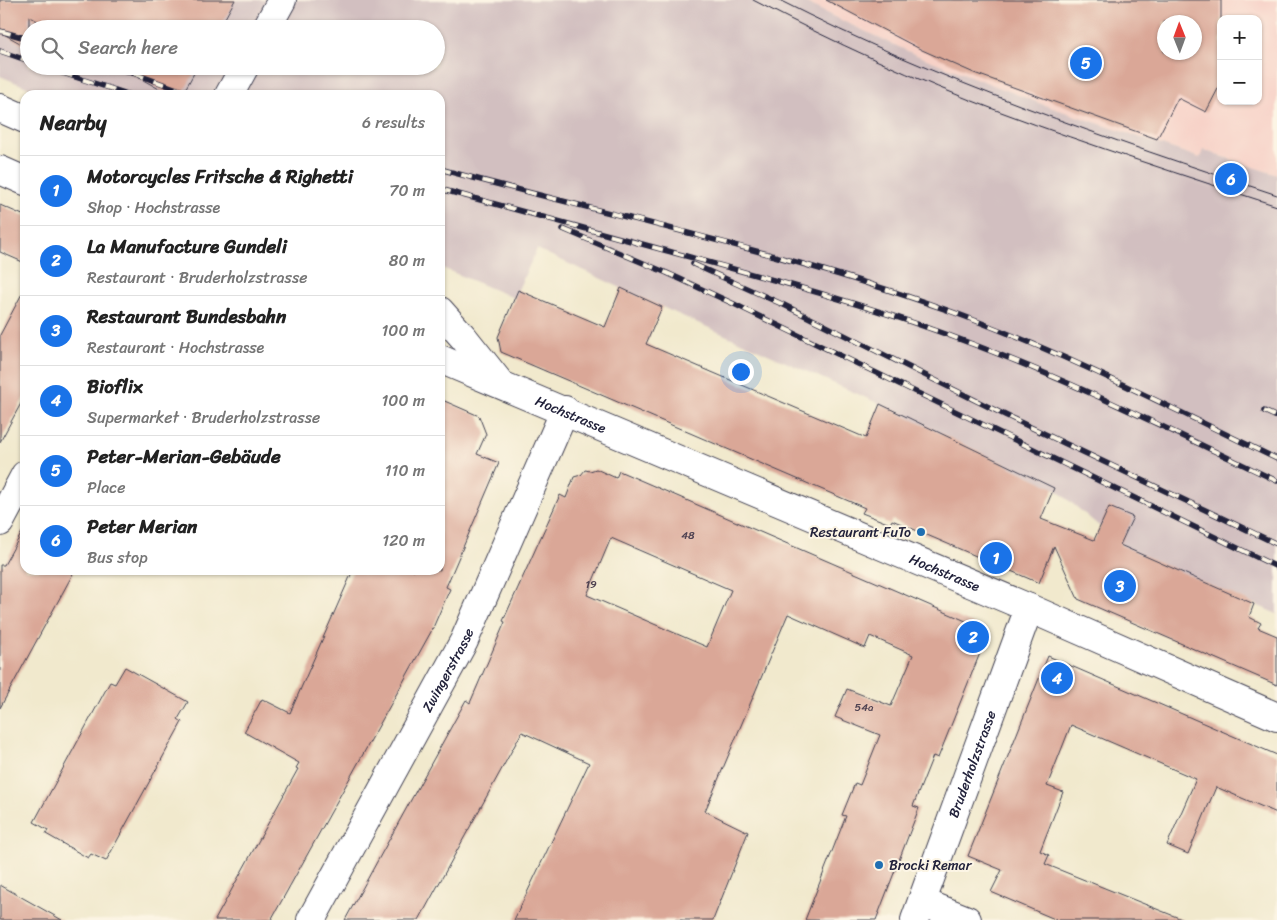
<!DOCTYPE html>
<meta charset="utf-8">
<style>
:root{--surface:#fff;--page:#f2f2f2;--text:#222;--muted:#767676;--line:#e0e0e0;--accent:#1a73e8}
body{margin:0;font-family:Sriracha,sans-serif;background:var(--page);color:var(--text)}
.controls{position:absolute;right:15px;top:15px;display:grid;overflow:hidden;border-radius:10px;box-shadow:0 1px 4px #0004}
.controls button{width:45px;height:45px;display:grid;place-items:center;padding:0;border:0;border-bottom:1px solid var(--line);background:var(--surface);color:var(--text);font:25px sans-serif}
.compass{position:absolute;left:1157px;top:15px;width:45px;height:45px;border-radius:50%;background:var(--surface);box-shadow:0 1px 4px #0004;rotate:359deg}
.you{position:absolute;left:740px;top:371px;width:18px;height:18px;margin:-12px;border:4px solid #fff;border-radius:50%;background:#1a73e8;box-shadow:0 0 0 8px #1a73e833}
.badge{display:grid;place-items:center;width:32px;height:32px;border-radius:50%;background:var(--accent);color:#fff;font-size:16px;font-weight:700}
.pin{position:absolute;translate:-50% -50%;border:2px solid #fff;box-shadow:0 1px 5px #0006}
.list{margin:0;padding:0;list-style:none}
h2{display:flex;justify-content:space-between;align-items:center;height:65px;margin:0;padding:0 20px;font-size:21px}
h2 small{font-size:16px;font-weight:400;color:var(--muted)}
.list li{display:grid;grid-template-columns:32px 1fr auto;gap:15px;align-items:center;box-sizing:border-box;height:70px;padding:0 20px;border-top:1px solid var(--line)}
.list b{display:block;font-size:19px;white-space:nowrap}
.list p{margin:0;font-size:16px;white-space:nowrap;color:var(--muted)}
.list em{font-size:16px;font-style:normal;color:var(--muted)}
.icon{flex:none;width:28px;height:28px;fill:none;stroke:currentColor;stroke-width:2;stroke-linecap:round;stroke-linejoin:round}
.map{position:relative;flex:none;width:1277px;height:920px;overflow:hidden}
.search{position:absolute;background:var(--surface);box-shadow:0 1px 4px #0004;left:20px;top:20px;width:425px;height:55px;display:flex;align-items:center;gap:12px;box-sizing:border-box;padding:0 18px;border-radius:28px;color:var(--muted);font-size:19px}
.panel{position:absolute;background:var(--surface);box-shadow:0 1px 4px #0004;left:20px;top:90px;width:425px;height:485px;border-radius:15px}
.map>svg:first-child{display:block}
.built{fill:#f7d1c7;fill-rule:evenodd}
.industrial{fill:#d2bfc0;fill-rule:evenodd}
.building{fill:#daa797;fill-rule:evenodd}
.lines{fill:none;stroke-linecap:round;stroke-linejoin:round}
.minor-casing{stroke:#414051;stroke-width:30}
.minor{stroke:#fff;stroke-width:28}
.tram{stroke:#22223b;stroke-width:1}
.rail-casing{stroke:#22223b;stroke-width:5.5}
.rail{stroke:#fcf5e5;stroke-width:4;stroke-dasharray:11;stroke-linecap:butt}
.poi-dot{fill:#1f6fb2;stroke:#fcf5e5;stroke-width:2}
.labels{text-anchor:middle;dominant-baseline:central;stroke-width:4;stroke-linejoin:round;paint-order:stroke}
.number-label{font-size:11px;fill:#504352}
.street-label{font-size:14px;fill:#22223b;stroke:#fcf5e5}
.poi-label{font-size:14px;fill:#22223b;stroke:#fcf5e5;text-anchor:end}
</style>
<div class="map">
<svg width="1277" height="920" viewBox="0 0 1277 920">
<rect width="100%" height="100%" fill="#fcf5e5"/>
<filter id="ink" filterUnits="userSpaceOnUse"><feTurbulence type="fractalNoise" baseFrequency=".02" numOctaves="2"/><feDisplacementMap in="SourceGraphic" scale="10" xChannelSelector="R" yChannelSelector="G"/><feConvolveMatrix kernelMatrix="1 2 1 2 8 2 1 2 1" color-interpolation-filters="sRGB"/></filter>
<filter id="wash" filterUnits="userSpaceOnUse"><feTurbulence type="fractalNoise" baseFrequency=".0096" numOctaves="4" result="noise"/><feDisplacementMap in="SourceGraphic" scale="20" xChannelSelector="R" yChannelSelector="G"/><feGaussianBlur stdDeviation="1.12" result="paint"/><feColorMatrix in="noise" values="0 0 0 0 0 0 0 0 0 0 0 0 0 0 0 0 0 1.4 0 .05"/><feComposite in="paint" operator="in"/></filter>
<g filter="url(#wash)">
<rect width="100%" height="100%" fill="#f1e9cd"/>
<path class="built" d="M801,0H1277V175L1204,150L1200,158L1044,105L914,54L832,16ZM1221,19H1258V101H1221ZM1164,22H1194V52H1164Z"/>
<path class="industrial" d="M0,0H801L832,16L914,54L1044,105L1200,158L1203,150L1277,175V614L1124,547L1054,488L880,404L662,307L537,249L514,298L440,267V95H46L0,76ZM29,29H436V66H29Z"/>
<g id="blocks">
<g class="building">
<polygon points="0,0 235,0 219,29 51,29 29,16 29,48 0,32"/>
<path d="M826,0H1221V83L1206,112L1178,98L1157,139L974,73L922,50ZM1164,22H1194V52H1164Z"/>
<polygon points="118,66 198,66 182,95 170,95"/>
<polygon points="0,205 25,216 25,263 0,252"/>
<polygon points="25,288 25,396 0,442 0,335"/>
<polygon points="621,288 662,307 646,344 866,438 880,404 1054,488 1041,519 1094,540 1109,507 1133,517 1120,545 1254,604 1249,617 1261,623 1258,628 1277,636 1277,685 1078,599 1054,546 1039,583 892,520 890,524 862,513 865,508 501,352 498,337 518,290 605,327"/>
<polygon points="440,399 479,416 486,434 477,454 499,463 446,587 450,589 442,607 432,630 271,920 215,920 298,769 296,768 299,763 244,732 262,699 290,713 353,570 440,570"/>
<path d="M596,469L616,478L619,471L982,628L986,638L938,758L933,756L913,806L919,808L876,920H805L846,816L842,815L855,783L860,785L880,735L835,717L847,689L891,706L913,655L870,636L865,648L788,614L705,811L748,832L713,920H514L589,763L522,732L419,920H345L466,700L470,703L505,622L503,621L560,495L566,498L574,477L581,475L585,470L590,471ZM611,538L731,590L707,647L587,595Z"/>
<polygon points="25,527 25,570 75,570 0,708 0,565 4,565"/>
<polygon points="1048,656 1277,755 1277,813 1216,787 1188,854 1167,845 1196,779 1071,725 1047,786 1063,792 1040,851 1049,855 1045,864 1184,920 1057,920 991,892 1002,870 968,856"/>
<polygon points="125,667 188,702 178,719 182,722 106,861 91,854 88,858 46,834 48,830 34,822 110,682 115,684"/>
<polygon points="0,885 62,920 0,920"/>
</g>
</g>
</g>
<g filter="url(#ink)">
<use href="#blocks" fill-opacity="0" stroke="#414051" stroke-width="1"/>
<g class="lines">
<defs>
<g id="minor">
<polyline points="266,29 282,0"/>
<polyline points="229,95 245,66"/>
<polyline points="0,108 25,119"/>
<polyline points="0,170 25,181"/>
<polyline points="440,311 464,338 499,382"/>
<path id="s1" d="M440,359L1029,608L1277,717"/>
<polyline points="0,522 25,475"/>
<polyline points="922,902 967,920"/>
<path id="s2" d="M311,920L464,641L565,410"/>
<path id="s3" d="M915,920L1029,608"/>
</g>
</defs>
<use href="#minor" class="minor-casing"/>
<use href="#minor" class="minor"/>
<g class="tram">
<path d="M753,0C833,42 916,80 1001,112C1092,146 1185,176 1277,206"/>
<path d="M779,0C940,82 1106,138 1277,195"/>
</g>
<defs>
<g id="rail">
<polyline points="0,31 29,39"/>
<polyline points="0,51 29,61"/>
<polyline points="41,66 131,95"/>
<polyline points="113,66 194,95"/>
<path d="M440,169C609,215 782,251 947,310C1061,351 1169,407 1277,459"/>
<path d="M440,189C515,209 589,230 664,250C763,277 863,303 959,339C1068,379 1172,431 1277,481"/>
<polyline points="563,229 667,273 734,304 1277,567"/>
<polyline points="693,264 784,305 1005,415 1277,544"/>
<polyline points="1264,411 1277,417"/>
</g>
</defs>
<use href="#rail" class="rail-casing"/>
<use href="#rail" class="rail"/>
</g>
</g>
<g class="poi-dot">
<circle cx="921" cy="532" r="5"/>
<circle cx="879" cy="865" r="5"/>
</g>
<g class="labels">
<g class="number-label">
<text x="688" y="535">48</text>
<text x="591" y="584">19</text>
<text x="864" y="707">54a</text>
</g>
<g class="street-label">
<text stroke="none"><textPath href="#s1" startOffset="142">Hochstrasse</textPath></text>
<text stroke="none"><textPath href="#s1" startOffset="548">Hochstrasse</textPath></text>
<text stroke="none"><textPath href="#s2" startOffset="285">Zwingerstrasse</textPath></text>
<text stroke="none"><textPath href="#s3" startOffset="166">Bruderholzstrasse</textPath></text>
</g>
<g class="poi-label">
<text x="911" y="532">Restaurant FuTo</text>
<text x="889" y="865" text-anchor="start">Brocki Remar</text>
</g>
</g>
</svg>
<div class="controls">
<button>+</button>
<button>−</button>
</div>
<svg class="compass" viewBox="-18 -18 36 36"><path d="M0-13l5 13h-10z" fill="#e53935"/><path d="M0 13l5-13h-10z" fill="#767676"/></svg>
<div class="you"></div>
<div class="pin badge" style="left:996px;top:558px">1</div>
<div class="pin badge" style="left:973px;top:637px">2</div>
<div class="pin badge" style="left:1120px;top:586px">3</div>
<div class="pin badge" style="left:1057px;top:678px">4</div>
<div class="pin badge" style="left:1086px;top:63px">5</div>
<div class="pin badge" style="left:1231px;top:179px">6</div>
<div class="search"><svg class="icon" aria-label="search" viewBox="0 0 24 24"><circle cx="10" cy="10" r="6"/><path d="M15 15l6 6"/></svg>Search here</div>
<section class="panel">
<h2>Nearby<small>6 results</small></h2>
<ul class="list">
<li><span class="badge">1</span><div><b>Motorcycles Fritsche &amp; Righetti</b><p>Shop · Hochstrasse</p></div><em>70 m</em></li>
<li><span class="badge">2</span><div><b>La Manufacture Gundeli</b><p>Restaurant · Bruderholzstrasse</p></div><em>80 m</em></li>
<li><span class="badge">3</span><div><b>Restaurant Bundesbahn</b><p>Restaurant · Hochstrasse</p></div><em>100 m</em></li>
<li><span class="badge">4</span><div><b>Bioflix</b><p>Supermarket · Bruderholzstrasse</p></div><em>100 m</em></li>
<li><span class="badge">5</span><div><b>Peter-Merian-Gebäude</b><p>Place</p></div><em>110 m</em></li>
<li><span class="badge">6</span><div><b>Peter Merian</b><p>Bus stop</p></div><em>120 m</em></li>
</ul>
</section>
</div>
